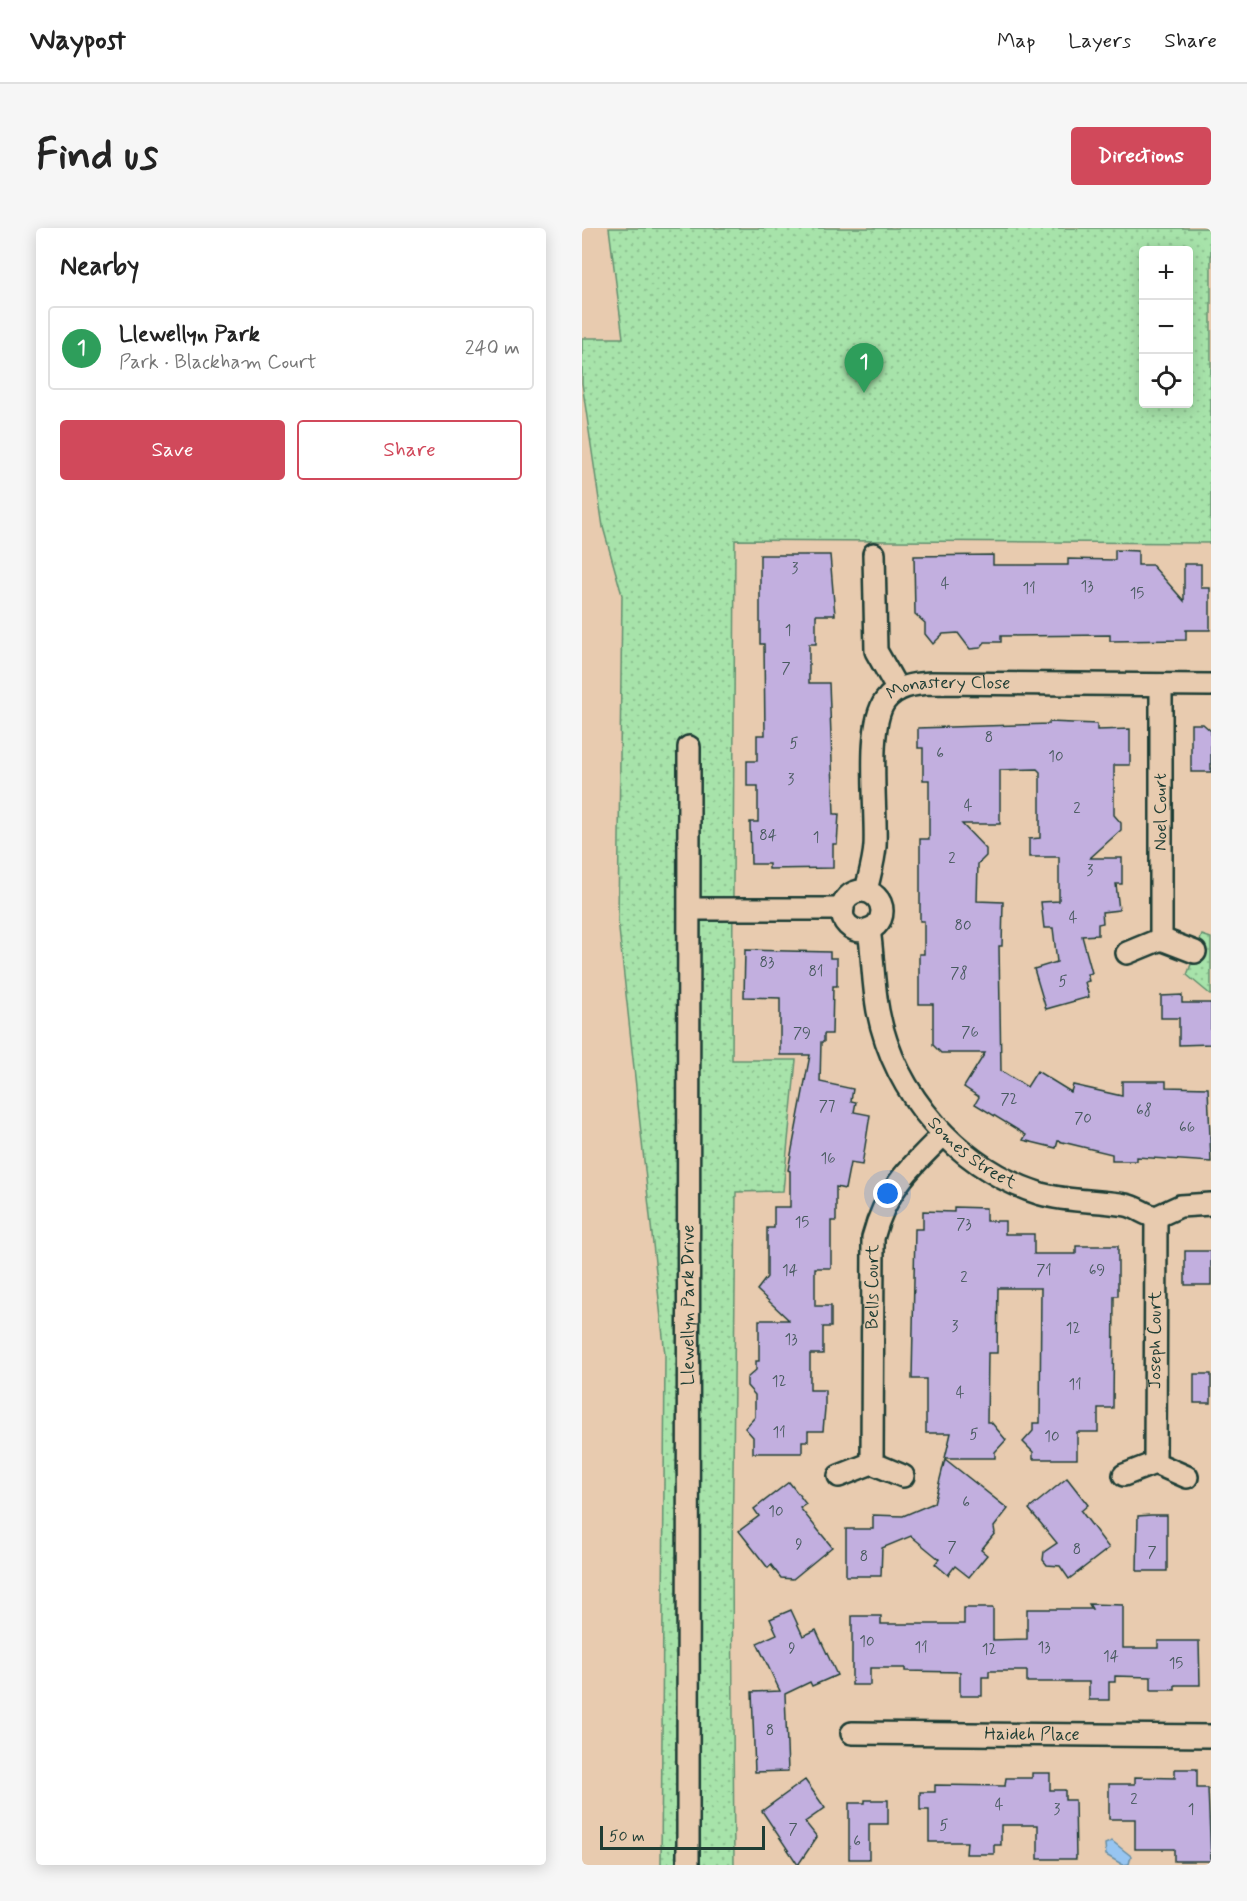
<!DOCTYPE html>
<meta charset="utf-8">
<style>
:root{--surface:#fff;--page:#f6f6f6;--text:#222;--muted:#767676;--line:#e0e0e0;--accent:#d1495b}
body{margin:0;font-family:Mynerve,sans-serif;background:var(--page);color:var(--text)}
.controls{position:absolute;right:18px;top:18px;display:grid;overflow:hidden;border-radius:6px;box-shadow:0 3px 15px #0003}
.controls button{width:54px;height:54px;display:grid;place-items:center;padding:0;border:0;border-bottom:2px solid var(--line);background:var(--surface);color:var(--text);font:30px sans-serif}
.scale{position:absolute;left:18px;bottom:15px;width:165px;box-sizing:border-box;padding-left:6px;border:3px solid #1f3d34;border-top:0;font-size:16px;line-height:21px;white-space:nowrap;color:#1f3d34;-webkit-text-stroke:4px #e8cbaf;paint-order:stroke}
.you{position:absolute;left:306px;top:966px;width:21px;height:21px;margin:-15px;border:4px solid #fff;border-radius:50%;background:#1a73e8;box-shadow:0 0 0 9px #1a73e833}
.badge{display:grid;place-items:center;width:39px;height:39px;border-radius:50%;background:var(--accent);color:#fff;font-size:20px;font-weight:700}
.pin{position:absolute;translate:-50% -50px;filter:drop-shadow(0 2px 3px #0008)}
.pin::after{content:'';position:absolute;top:32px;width:21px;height:18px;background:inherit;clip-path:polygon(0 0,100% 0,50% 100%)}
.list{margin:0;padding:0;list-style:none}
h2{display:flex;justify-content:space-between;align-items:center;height:78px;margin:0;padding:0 24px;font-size:26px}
h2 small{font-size:20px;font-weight:400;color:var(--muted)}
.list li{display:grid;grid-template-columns:39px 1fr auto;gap:18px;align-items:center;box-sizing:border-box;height:84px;margin:0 12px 12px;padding:0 12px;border:2px solid var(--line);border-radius:6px}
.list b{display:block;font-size:22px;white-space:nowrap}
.list p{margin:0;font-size:20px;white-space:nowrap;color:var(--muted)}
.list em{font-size:20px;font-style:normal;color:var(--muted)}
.actions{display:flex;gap:12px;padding:18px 24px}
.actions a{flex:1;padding:14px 0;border:2px solid var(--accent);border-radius:6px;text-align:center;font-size:21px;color:var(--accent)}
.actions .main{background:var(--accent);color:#fff}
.icon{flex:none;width:33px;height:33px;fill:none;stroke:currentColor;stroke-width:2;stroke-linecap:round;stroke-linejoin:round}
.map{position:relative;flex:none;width:629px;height:1637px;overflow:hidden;border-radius:6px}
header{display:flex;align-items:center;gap:36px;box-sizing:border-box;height:84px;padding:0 30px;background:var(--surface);border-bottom:2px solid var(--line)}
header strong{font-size:28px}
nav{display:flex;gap:33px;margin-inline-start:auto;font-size:21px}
.intro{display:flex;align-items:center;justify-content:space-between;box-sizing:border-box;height:144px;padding:0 36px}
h1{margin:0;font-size:42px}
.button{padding:15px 27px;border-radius:6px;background:var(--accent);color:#fff;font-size:21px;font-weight:700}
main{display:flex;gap:36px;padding:0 36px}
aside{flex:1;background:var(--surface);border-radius:6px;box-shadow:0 3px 15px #0003}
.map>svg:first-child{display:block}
.grass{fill:url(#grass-dots);stroke:#63906f;stroke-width:1.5;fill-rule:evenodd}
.water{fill:#97c5f1;stroke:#678fa5;stroke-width:1.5}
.building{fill:#c2afdf;stroke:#1f3d34;stroke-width:1.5}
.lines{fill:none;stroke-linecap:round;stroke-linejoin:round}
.minor-casing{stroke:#1f3d34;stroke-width:26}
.minor{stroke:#e8cbaf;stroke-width:21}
.labels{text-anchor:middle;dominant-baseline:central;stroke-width:4.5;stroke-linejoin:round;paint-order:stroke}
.number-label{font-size:15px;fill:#485a5f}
.street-label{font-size:18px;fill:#1f3d34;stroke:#e8cbaf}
</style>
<header>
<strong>Waypost</strong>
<nav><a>Map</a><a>Layers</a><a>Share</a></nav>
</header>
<div class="intro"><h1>Find us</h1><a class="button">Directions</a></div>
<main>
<aside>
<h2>Nearby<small></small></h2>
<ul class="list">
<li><span class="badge" style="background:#2e9e5b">1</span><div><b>Llewellyn Park</b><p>Park · Blackham Court</p></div><em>240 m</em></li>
</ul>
<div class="actions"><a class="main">Save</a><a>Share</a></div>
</aside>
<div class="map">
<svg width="629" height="1637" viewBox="0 0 629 1637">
<defs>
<pattern id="grass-dots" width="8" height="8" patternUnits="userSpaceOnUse" patternTransform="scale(1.5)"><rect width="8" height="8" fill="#a7e3aa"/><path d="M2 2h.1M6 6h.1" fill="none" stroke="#8fc493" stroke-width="1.8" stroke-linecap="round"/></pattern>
</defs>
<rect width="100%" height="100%" fill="#e8cbaf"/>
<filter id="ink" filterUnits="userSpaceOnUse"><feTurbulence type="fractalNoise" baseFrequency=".0167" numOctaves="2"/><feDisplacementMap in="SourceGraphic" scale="12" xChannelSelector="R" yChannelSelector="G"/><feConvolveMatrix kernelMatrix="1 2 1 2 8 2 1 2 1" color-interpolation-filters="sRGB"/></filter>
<g filter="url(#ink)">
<g class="grass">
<path d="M27,0H629V315L153,312L150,832H214L201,963L154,964L150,1340L152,1637H79L83,1127L36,692L40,367L21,299L0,155V110H41ZM562,22H606V176H562Z"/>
<polygon points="620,707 629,710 629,767 605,747"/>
</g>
<polygon class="water" points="530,1613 549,1628 547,1636 541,1637 524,1627 523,1616"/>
<g class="building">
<polygon points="533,322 556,323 556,337 570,337 602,373 602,336 619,336 619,360 628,360 628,402 604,402 604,412 528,413 528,407 419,408 419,414 403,414 398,420 388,421 376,405 361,406 351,416 343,406 343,395 333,386 332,328 411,327 411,337 486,337 486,331 533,332"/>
<polygon points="178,327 248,327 253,387 234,387 234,416 227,416 227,455 247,455 252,586 257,586 255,616 251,616 251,640 187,641 187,636 169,636 168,594 176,594 176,558 165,558 165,533 175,533 175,507 183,507 182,416 178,416"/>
<polygon points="467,494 515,496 515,502 548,501 548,537 532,537 532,587 539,595 539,602 508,630 540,630 540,656 534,656 537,682 520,684 521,695 516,696 516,707 500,708 510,745 505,746 507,753 503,754 507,769 464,781 452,741 475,734 471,700 462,700 459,674 477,673 477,629 447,629 447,611 458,610 458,544 455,541 418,542 418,596 380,596 404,621 404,628 396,636 395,673 421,674 420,718 417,718 419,843 445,859 455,843 489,864 491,857 540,868 540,853 584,853 584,859 626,860 629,934 555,929 555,933 530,933 530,926 476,913 474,920 441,912 444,907 393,876 397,869 382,859 403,825 359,825 351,817 351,776 337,776 337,726 342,726 342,693 338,693 338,611 347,611 347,552 341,552 341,520 336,520 336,500 467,496"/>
<polygon points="609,496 621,496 629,503 629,544 609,544"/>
<polygon points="163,722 248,724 248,730 255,730 255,758 251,758 250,806 242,806 242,814 239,814 238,854 271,861 269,873 274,874 272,884 288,887 280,937 268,935 263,961 254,959 254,993 249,993 249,1040 233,1040 233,1078 249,1078 249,1099 241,1099 241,1126 228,1126 228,1162 243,1162 243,1180 241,1203 226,1203 226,1213 220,1213 220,1225 171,1225 171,1209 163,1200 173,1189 173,1167 165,1158 165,1150 174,1142 174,1133 177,1133 177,1092 207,1092 175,1062 185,1049 185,1000 192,1000 192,979 208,979 208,943 206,942 228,827 198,827 198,770 162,769"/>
<polygon points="600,767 600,775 629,775 629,816 597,817 597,790 579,790 579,768"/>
<polygon points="372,979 404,980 404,993 423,993 423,1006 452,1006 452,1026 494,1026 494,1018 536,1018 536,1068 532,1068 531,1180 516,1180 516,1204 495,1204 495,1231 451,1231 451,1224 441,1214 451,1203 451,1195 458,1195 459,1060 416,1060 415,1125 406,1125 405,1194 409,1194 424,1212 413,1224 413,1230 363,1230 369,1205 344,1205 344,1151 330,1151 333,1001 341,1001 341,983 372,984"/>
<rect x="603" y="1023" width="26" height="34"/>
<rect x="612" y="1146" width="17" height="29"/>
<polygon points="363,1231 426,1281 412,1299 413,1305 399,1322 405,1327 387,1349 373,1338 366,1347 353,1336 357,1331 329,1308 300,1320 299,1348 264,1348 264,1301 291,1301 291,1287 321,1288 352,1275"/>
<polygon points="485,1250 506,1277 499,1283 527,1320 487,1351 478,1338 465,1337 461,1332 462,1324 475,1315 447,1281"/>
<polygon points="207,1254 224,1276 218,1280 250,1319 211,1351 199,1350 189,1337 186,1340 157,1303 177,1288 172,1281"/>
<polygon points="569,1287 585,1287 585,1343 555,1343 556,1288"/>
<polygon points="507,1376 541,1377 541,1420 576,1420 576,1413 617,1413 618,1457 593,1457 593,1462 569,1462 569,1449 533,1448 533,1454 527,1454 527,1472 507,1472 507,1454 445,1454 445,1443 407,1443 407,1449 400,1449 400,1468 378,1468 378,1444 323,1443 323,1440 288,1440 288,1457 270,1457 270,1388 299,1388 299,1396 382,1396 382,1380 411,1380 411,1412 445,1411 445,1381 510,1381"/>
<polygon points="209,1382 221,1408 234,1402 255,1447 230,1458 228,1454 203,1466 206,1543 173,1544 170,1464 198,1463 175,1415 195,1406 188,1391"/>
<polygon points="593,1541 615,1541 615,1560 626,1560 629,1633 592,1633 592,1621 553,1621 553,1591 527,1591 527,1556 553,1556 553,1549 593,1550"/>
<polygon points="450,1545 468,1545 468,1562 483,1562 483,1572 493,1572 494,1631 456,1631 456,1597 419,1597 419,1617 412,1617 412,1626 384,1626 385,1614 347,1614 347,1582 338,1582 338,1564 353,1564 353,1557 423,1558 424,1550 450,1550"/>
<polygon points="223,1552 243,1580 223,1594 235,1609 216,1637 180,1583"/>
<polygon points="283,1572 306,1572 306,1596 287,1596 287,1631 267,1631 267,1575 283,1575"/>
</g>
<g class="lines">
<defs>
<g id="minor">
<polyline points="292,326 294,423 316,462"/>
<polyline points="579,457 579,711"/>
<path id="s1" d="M284,663C287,649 292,633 293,618C295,584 284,498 303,473C314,458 332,456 349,455L629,457"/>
<circle cx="280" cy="683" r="20"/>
<polyline points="108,681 261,681"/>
<path id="s2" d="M287,701C291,728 291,756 296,783C313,867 376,940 459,966C487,974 515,972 544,977C555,979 563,987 574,989L598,978L629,976"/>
<polyline points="545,725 579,711 613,724"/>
<path id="s3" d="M290,1235L291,1010C303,963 327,940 361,907"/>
<path id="s4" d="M573,1235L574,989"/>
<polyline points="542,1247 573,1235 605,1249"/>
<polyline points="257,1248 290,1235 321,1248"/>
<path id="s5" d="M270,1505L629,1508"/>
<path id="s6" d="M106,1637L107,519"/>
</g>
</defs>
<use href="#minor" class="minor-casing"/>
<use href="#minor" class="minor"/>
</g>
</g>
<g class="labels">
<g class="number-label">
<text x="213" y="341">3</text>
<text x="363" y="356">4</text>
<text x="505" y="359">13</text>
<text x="447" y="361">11</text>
<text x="555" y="366">15</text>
<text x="206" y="403">1</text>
<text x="204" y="441">7</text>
<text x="407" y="510">8</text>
<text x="212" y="516">5</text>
<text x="358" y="526">6</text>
<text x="474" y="529">10</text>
<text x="209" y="552">3</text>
<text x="386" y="578">4</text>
<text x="495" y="581">2</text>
<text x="186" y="608">84</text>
<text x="234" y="610">1</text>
<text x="370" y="631">2</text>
<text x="508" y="643">3</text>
<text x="491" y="690">4</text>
<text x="381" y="698">80</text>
<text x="185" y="735">83</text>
<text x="234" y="744">81</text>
<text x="377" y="746">78</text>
<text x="481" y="754">5</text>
<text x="388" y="805">76</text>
<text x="220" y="806">79</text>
<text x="427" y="872">72</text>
<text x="245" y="879">77</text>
<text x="562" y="883">68</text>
<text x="501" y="891">70</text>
<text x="605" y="900">66</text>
<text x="246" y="931">16</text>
<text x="220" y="995">15</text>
<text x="382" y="997">73</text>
<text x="208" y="1043">14</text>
<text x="462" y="1043">71</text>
<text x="515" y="1043">69</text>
<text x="382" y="1050">2</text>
<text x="373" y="1099">3</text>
<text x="491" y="1101">12</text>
<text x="209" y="1112">13</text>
<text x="197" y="1154">12</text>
<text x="493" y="1157">11</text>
<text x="378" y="1165">4</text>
<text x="197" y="1205">11</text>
<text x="392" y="1207">5</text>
<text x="470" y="1209">10</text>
<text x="384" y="1275">6</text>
<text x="194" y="1284">10</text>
<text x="217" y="1317">9</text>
<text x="370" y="1320">7</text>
<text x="495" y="1322">8</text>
<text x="570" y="1325">7</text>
<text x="282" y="1329">8</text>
<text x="285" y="1414">10</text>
<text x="339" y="1420">11</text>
<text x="462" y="1420">13</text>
<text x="210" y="1421">9</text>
<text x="407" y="1422">12</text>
<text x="529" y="1429">14</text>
<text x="594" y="1436">15</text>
<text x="188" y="1503">8</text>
<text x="552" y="1572">2</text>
<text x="417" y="1577">4</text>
<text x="475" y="1582">3</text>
<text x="609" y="1582">1</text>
<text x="362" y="1598">5</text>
<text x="211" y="1602">7</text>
<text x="275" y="1614">6</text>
</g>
<g class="street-label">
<text stroke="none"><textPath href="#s1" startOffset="261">Monastery Close</textPath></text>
<text transform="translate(579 584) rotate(-90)">Noel Court</text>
<text stroke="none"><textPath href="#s2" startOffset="258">Somes Street</textPath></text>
<text stroke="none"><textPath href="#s3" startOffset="176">Bells Court</textPath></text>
<text stroke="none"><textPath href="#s6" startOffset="560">Llewellyn Park Drive</textPath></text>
<text stroke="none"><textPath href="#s4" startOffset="123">Joseph Court</textPath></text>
<text stroke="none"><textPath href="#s5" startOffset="180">Haideh Place</textPath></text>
</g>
</g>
</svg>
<div class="controls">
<button>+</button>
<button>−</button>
<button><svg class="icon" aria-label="locate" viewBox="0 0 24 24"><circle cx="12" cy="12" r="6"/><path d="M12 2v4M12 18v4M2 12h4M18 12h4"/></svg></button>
</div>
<div class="scale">50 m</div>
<div class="you"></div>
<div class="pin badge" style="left:282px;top:165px;background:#2e9e5b">1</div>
</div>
</main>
